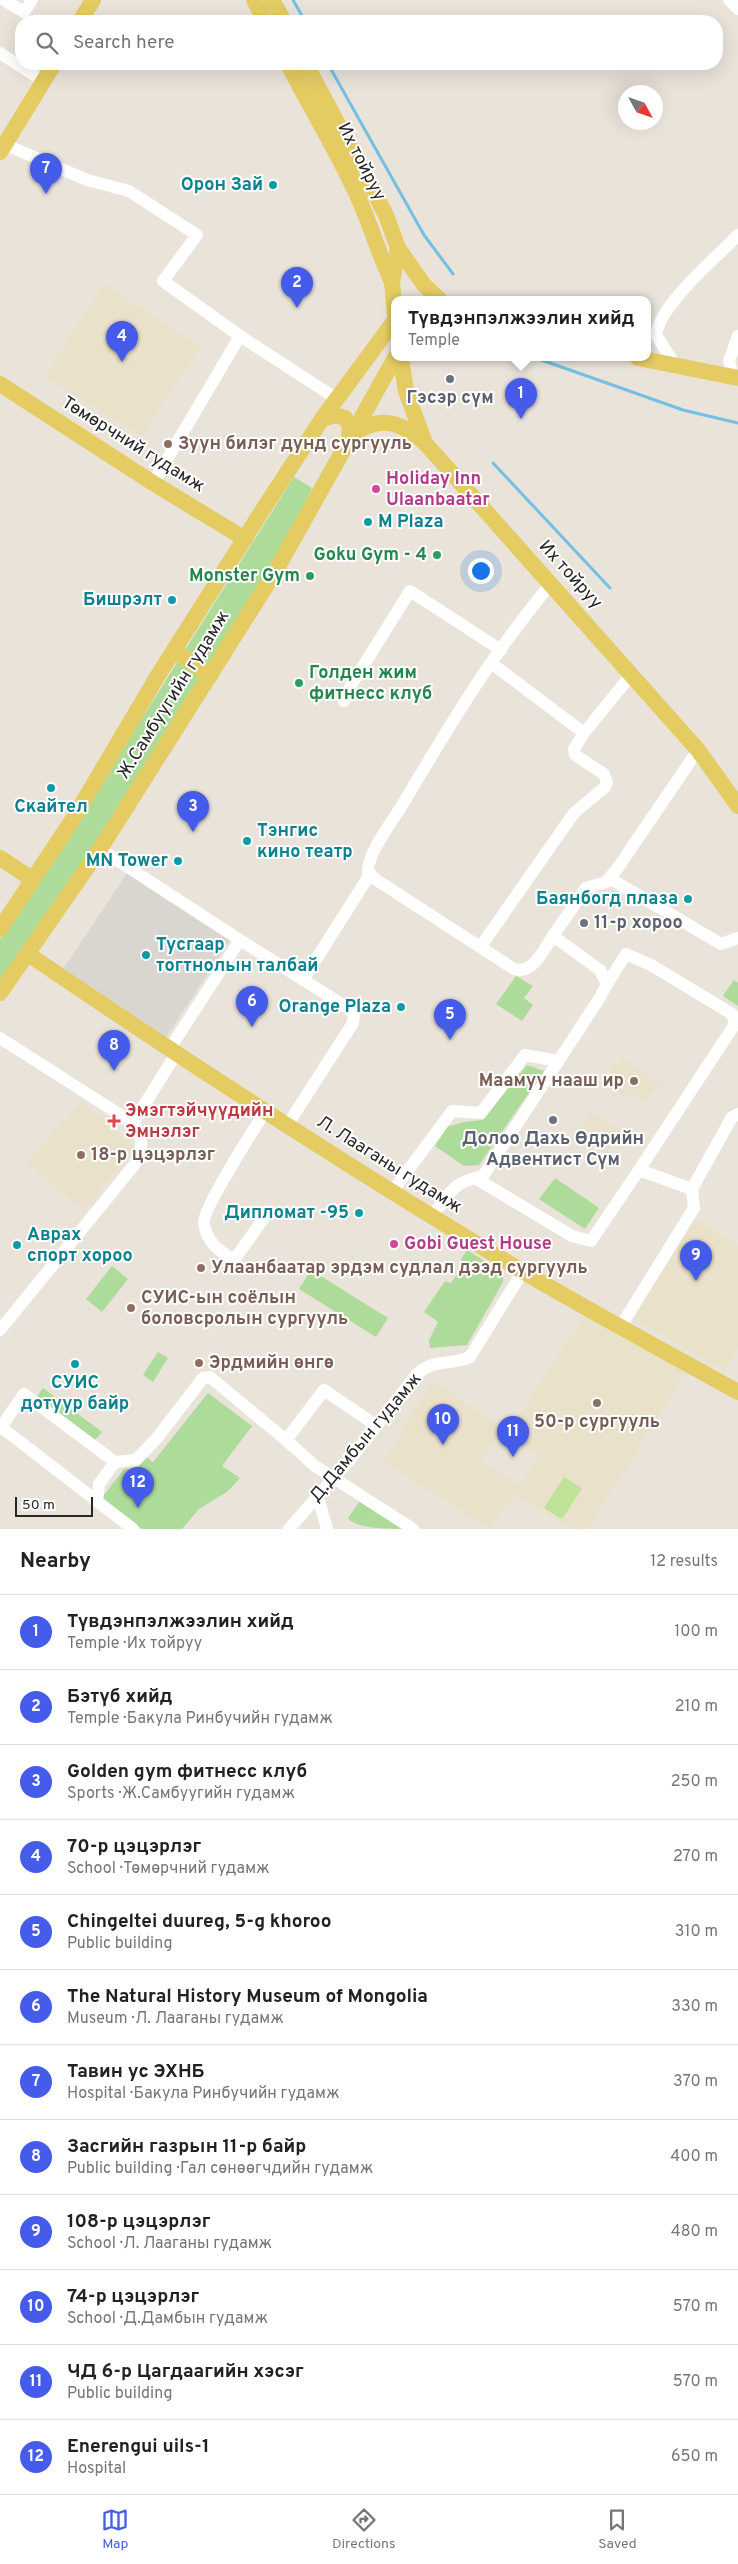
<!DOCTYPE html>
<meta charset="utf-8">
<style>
:root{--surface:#fff;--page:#f2f2f2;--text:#222;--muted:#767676;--line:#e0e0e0;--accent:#455cea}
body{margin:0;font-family:Overpass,sans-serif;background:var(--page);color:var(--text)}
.compass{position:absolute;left:618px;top:85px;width:45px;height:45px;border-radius:50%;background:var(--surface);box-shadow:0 5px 20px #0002;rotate:130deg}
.scale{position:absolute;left:15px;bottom:12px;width:78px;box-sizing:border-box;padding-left:5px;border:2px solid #272727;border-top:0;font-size:14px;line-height:18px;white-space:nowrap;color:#272727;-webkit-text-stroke:4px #fff;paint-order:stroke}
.you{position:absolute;left:480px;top:570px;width:18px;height:18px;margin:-12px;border:4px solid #fff;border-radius:50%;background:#1a73e8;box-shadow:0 0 0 8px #1a73e833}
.badge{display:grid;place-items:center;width:32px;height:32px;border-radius:50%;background:var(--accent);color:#fff;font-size:16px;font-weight:700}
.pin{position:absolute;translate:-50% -41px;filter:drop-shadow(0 1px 2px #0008)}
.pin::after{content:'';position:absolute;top:26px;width:18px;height:15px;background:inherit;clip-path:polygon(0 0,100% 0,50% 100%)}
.popup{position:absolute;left:391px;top:296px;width:260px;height:65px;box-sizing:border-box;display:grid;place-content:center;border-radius:10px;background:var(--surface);filter:drop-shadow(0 1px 4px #0005);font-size:16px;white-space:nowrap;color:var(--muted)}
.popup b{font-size:19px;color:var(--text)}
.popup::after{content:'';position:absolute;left:50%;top:100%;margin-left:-10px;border:10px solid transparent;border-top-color:var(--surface)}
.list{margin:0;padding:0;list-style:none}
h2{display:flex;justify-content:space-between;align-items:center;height:65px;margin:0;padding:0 20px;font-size:21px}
h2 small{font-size:16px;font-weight:400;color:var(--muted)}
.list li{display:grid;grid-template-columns:32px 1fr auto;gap:15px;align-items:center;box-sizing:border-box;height:75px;padding:0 20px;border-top:1px solid var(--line)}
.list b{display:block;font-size:19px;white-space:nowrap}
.list p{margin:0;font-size:16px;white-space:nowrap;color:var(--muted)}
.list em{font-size:16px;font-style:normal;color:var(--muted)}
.icon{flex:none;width:28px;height:28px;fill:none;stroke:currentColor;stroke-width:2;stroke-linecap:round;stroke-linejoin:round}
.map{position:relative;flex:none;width:738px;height:1529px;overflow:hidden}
.search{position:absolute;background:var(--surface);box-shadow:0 5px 20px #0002;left:15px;right:15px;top:15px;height:55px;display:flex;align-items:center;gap:12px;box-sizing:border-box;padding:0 18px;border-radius:20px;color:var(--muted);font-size:19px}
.sheet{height:965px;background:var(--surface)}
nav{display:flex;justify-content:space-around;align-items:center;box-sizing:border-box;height:70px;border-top:1px solid var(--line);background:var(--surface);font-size:14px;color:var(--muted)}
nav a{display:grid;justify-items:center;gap:2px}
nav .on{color:var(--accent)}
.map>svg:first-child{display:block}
.education{fill:#e9e1ca}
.green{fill:#addb9a}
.pitch{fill:#bee296}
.plaza{fill:#d9d6d0}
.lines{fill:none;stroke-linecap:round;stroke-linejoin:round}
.stream{stroke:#74c0e3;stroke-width:3}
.minor{stroke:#fff;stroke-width:12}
.major{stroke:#e4cc63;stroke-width:16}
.culture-dot{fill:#0f9aa8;stroke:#fff;stroke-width:2}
.worship-dot{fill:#6b7280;stroke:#fff;stroke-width:2}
.education-dot{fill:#8d6e63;stroke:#fff;stroke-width:2}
.hotel-dot{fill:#d1479c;stroke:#fff;stroke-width:2}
.leisure-dot{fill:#2e9e5b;stroke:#fff;stroke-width:2}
.health-dot{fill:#e0444e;stroke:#fff;stroke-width:2}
.labels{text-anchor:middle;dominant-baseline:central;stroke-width:4;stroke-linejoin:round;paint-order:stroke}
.street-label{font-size:18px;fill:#272727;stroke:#fff}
.culture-label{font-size:18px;font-weight:bold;fill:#0d838f;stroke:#fff;text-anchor:end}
.worship-label{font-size:18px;font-weight:bold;fill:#5b616d;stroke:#fff}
.education-label{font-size:18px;font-weight:bold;fill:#785e54;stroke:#fff;text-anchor:start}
.hotel-label{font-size:18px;font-weight:bold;fill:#b23c85;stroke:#fff;text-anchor:start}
.leisure-label{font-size:18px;font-weight:bold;fill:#27864d;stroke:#fff;text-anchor:end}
.health-label{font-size:18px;font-weight:bold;fill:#be3a42;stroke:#fff;text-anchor:start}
</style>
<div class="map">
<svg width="738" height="1529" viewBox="0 0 738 1529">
<rect width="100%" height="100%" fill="#e9e3da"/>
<g class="education">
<polygon points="104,284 201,348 171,391 143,437 44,377"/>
<polygon points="622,1058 659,1084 645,1103 629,1092 625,1097 618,1092 622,1087 608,1077 611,1072 608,1069 613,1062 617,1065"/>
<polygon points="81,1102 134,1147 84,1211 27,1162"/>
<polygon points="590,1112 623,1131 609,1155 577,1136"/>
<polygon points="694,1218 738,1245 738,1349 724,1371 632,1317"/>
<polygon points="585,1315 687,1371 588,1529 571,1529 515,1495 490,1529 383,1461 428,1389 439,1383 502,1429 481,1461 520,1486 539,1456 506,1435"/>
</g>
<g class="green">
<polygon points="294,477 312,488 288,538 111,819 0,982 0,939 47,869"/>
<polygon points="516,976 533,986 524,998 533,1005 522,1021 496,1004"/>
<polygon points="734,980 738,983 738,1006 723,996"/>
<polygon points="527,1065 544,1071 479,1165 464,1166 435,1146 447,1127 464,1122 483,1120"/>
<polygon points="555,1178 599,1208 585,1229 539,1199"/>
<polygon points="467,1250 503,1273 503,1282 467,1345 430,1348 429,1340 438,1322 424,1312 445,1281 451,1283 462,1268 461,1259"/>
<polygon points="112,1266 128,1279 102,1312 86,1299"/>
<polygon points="311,1270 388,1318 376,1337 299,1289"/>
<polygon points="158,1352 168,1358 153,1382 143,1375"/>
<polygon points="43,1388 102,1432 94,1441 36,1398"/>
<polygon points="208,1393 252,1426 222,1466 240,1478 227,1492 199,1509 182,1529 142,1529 101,1499 124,1469 137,1468 146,1457 153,1462"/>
<path d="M360,1501L407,1529C392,1529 355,1529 348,1518Z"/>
</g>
<polygon class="pitch" points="564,1477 582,1488 562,1519 544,1508"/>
<polygon class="plaza" points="127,873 230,940 166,1037 63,969"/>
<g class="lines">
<g class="stream">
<polyline points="293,0 305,21"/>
<polyline points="328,64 424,235 453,274"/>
<polyline points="536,358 683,410 738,423"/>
<polyline points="493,463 610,588"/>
</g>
<g class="minor">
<polyline points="4,0 24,12 32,0"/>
<polyline points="729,0 738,9"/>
<polyline points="0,53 43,81"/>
<polyline points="4,144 87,180 129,191 197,235 163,281 240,336 337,399"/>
<path d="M677,368L656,335C660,304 716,258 738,235"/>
<polyline points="733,378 729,361 738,336"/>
<polyline points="153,483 240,336"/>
<polyline points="491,663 584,733 631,675"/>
<polyline points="344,701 350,687 410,591 501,650"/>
<polyline points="100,849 240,940 169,1050"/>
<polyline points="609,878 721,944 738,938"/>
<polyline points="553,936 586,888 606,882 617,869 698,750"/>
<polyline points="240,940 348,1008 354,1015 353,1023 288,1124"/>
<polyline points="481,946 574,813 605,787 607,782 604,774 575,755 574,749 584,733"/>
<polyline points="303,980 370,874"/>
<polyline points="607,984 626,954 651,965 732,1014 735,1024 639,1170"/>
<polyline points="0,1038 133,1123"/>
<polyline points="475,1178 572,1236 591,1241 639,1170 692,1189"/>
<polyline points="392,1192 452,1111 481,1113 525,1055 559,1061"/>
<path d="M431,1216C453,1193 448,1184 483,1176L599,999L607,984L600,970L553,936C544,949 533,975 514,969L375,879L368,871C368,853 391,823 401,807C446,731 493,652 551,584"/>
<path d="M264,1218L234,1260C218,1250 207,1243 204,1223C202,1210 255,1127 266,1111"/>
<polyline points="621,1326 694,1208 692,1189 732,1117 738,1114"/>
<path d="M0,1330L135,1164C143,1147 144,1139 133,1123L176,1054"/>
<polyline points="286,1440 315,1466 413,1529"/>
<polyline points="115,1462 136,1460 157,1438 203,1378 210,1377 286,1440 324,1390 377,1426"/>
<polyline points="318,1497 327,1529"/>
<polyline points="97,1502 99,1484 115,1462 24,1394 1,1427 133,1529"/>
<path d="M289,1529L352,1457L417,1374C435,1358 451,1366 470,1357L523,1271"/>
</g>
<g class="major">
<polyline points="254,0 265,21"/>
<polyline points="272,0 284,21"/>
<polyline points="80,21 93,0"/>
<path d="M288,64C310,107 336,149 356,193C370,222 378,253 392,282"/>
<polyline points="306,64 386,215 398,248 392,282 395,315"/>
<polyline points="0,152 54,64"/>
<polyline points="398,248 424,285 440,300"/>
<polyline points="401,358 406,391 425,443 698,750 738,806"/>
<polyline points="638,358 738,378"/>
<polyline points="0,384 153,483 245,539"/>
<polyline points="322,419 335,415 345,418 350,426 349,438"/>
<path d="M350,437C377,415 399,420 424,442"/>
<polyline points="174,651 211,675"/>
<polyline points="0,858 32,879"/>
<polyline points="0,929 73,819 157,677 262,511 322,419 395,320"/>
<path d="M28,954C190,1064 354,1171 522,1271C593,1313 666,1352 738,1392"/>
<polyline points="0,993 100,849 275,572 395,358"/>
</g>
</g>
<g class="culture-dot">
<circle cx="273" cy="185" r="5"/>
<circle cx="368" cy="522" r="5"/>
<circle cx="172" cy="600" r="5"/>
<circle cx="51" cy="788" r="5"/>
<circle cx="247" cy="841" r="5"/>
<circle cx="178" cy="861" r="5"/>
<circle cx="688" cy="899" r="5"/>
<circle cx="146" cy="955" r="5"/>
<circle cx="401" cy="1007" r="5"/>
<circle cx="359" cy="1213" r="5"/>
<circle cx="17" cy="1245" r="5"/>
<circle cx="75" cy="1364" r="5"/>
</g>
<g class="worship-dot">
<circle cx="450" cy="379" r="5"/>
<circle cx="584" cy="923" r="5"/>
<circle cx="553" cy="1120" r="5"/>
</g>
<g class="education-dot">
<circle cx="168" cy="444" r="5"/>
<circle cx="634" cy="1081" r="5"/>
<circle cx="81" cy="1155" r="5"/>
<circle cx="201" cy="1268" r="5"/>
<circle cx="131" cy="1308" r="5"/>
<circle cx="199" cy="1363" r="5"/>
<circle cx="597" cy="1403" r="5"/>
</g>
<g class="hotel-dot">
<circle cx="376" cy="489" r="5"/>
<circle cx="394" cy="1244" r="5"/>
</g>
<g class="leisure-dot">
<circle cx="437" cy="555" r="5"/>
<circle cx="310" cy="576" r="5"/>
<circle cx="299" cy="683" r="5"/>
</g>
<path class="health-dot" d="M111.5 1113.5h5v5h5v5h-5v5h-5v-5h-5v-5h5z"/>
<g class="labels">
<g class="street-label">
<text transform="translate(361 162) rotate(63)">Их тойруу</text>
<text transform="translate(133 445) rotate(32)">Төмөрчний гудамж</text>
<text transform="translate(570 575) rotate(48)">Их тойруу</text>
<text transform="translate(174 695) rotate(-58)">Ж.Самбуугийн гудамж</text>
<text transform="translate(389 1165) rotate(32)">Л. Лааганы гудамж</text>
<text transform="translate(366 1438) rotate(-50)">Д.Дамбын гудамж</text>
</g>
<g class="culture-label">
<text x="263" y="185">Орон Зай</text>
<text x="378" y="522" text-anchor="start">M Plaza</text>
<text x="162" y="600">Бишрэлт</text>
<text x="51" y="807" text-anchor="middle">Скайтел</text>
<text x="257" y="831" text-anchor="start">Тэнгис<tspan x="257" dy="21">кино театр</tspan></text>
<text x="168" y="861">MN Tower</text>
<text x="678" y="899">Баянбогд плаза</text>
<text x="156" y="945" text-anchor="start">Тусгаар<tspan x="156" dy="21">тогтнолын талбай</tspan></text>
<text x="391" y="1007">Orange Plaza</text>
<text x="349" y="1213">Дипломат -95</text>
<text x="27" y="1235" text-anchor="start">Аврах<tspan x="27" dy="21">спорт хороо</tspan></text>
<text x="75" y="1383" text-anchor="middle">СУИС<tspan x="75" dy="21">дотуур байр</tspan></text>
</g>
<g class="worship-label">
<text x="450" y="398">Гэсэр сүм</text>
<text x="594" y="923" text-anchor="start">11-р хороо</text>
<text x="553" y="1139">Долоо Дахь Өдрийн<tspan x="553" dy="21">Адвентист Сүм</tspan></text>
</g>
<g class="education-label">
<text x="178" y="444">Зуун билэг дунд сургууль</text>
<text x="624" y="1081" text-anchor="end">Маамуу нааш ир</text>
<text x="91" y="1155">18-р цэцэрлэг</text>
<text x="211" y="1268">Улаанбаатар эрдэм судлал дээд сургууль</text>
<text x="141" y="1298">СУИС-ын соёлын<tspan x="141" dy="21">боловсролын сургууль</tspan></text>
<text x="209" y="1363">Эрдмийн өнгө</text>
<text x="597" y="1422" text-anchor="middle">50-р сургууль</text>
</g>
<g class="hotel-label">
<text x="386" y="479">Holiday Inn<tspan x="386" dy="21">Ulaanbaatar</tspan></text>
<text x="404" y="1244">Gobi Guest House</text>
</g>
<g class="leisure-label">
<text x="427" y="555">Goku Gym - 4</text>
<text x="300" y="576">Monster Gym</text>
<text x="309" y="673" text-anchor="start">Голден жим<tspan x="309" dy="21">фитнесс клуб</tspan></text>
</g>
<g class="health-label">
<text x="125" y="1111">Эмэгтэйчүүдийн<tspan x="125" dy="21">Эмнэлэг</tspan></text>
</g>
</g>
</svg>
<svg class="compass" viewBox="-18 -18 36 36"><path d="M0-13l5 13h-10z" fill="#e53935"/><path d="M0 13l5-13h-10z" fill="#767676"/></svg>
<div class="scale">50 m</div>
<div class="you"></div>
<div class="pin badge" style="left:521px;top:419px">1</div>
<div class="popup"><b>Түвдэнпэлжээлин хийд</b>Temple</div>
<div class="pin badge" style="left:297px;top:308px">2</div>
<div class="pin badge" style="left:193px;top:832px">3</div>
<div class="pin badge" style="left:122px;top:362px">4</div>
<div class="pin badge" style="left:450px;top:1040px">5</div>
<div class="pin badge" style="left:252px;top:1027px">6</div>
<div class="pin badge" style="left:46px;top:194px">7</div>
<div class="pin badge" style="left:114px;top:1071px">8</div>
<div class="pin badge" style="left:696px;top:1281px">9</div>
<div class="pin badge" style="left:443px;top:1445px">10</div>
<div class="pin badge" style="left:513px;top:1457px">11</div>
<div class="pin badge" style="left:138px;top:1508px">12</div>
<div class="search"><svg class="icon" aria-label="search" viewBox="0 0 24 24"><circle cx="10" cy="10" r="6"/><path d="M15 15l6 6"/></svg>Search here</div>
</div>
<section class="sheet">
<h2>Nearby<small>12 results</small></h2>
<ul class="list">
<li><span class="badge">1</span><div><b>Түвдэнпэлжээлин хийд</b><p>Temple · Их тойруу</p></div><em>100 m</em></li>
<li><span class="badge">2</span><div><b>Бэтүб хийд</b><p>Temple · Бакула Ринбучийн гудамж</p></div><em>210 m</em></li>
<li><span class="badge">3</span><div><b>Golden gym фитнесс клуб</b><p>Sports · Ж.Самбуугийн гудамж</p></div><em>250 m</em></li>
<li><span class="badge">4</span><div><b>70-р цэцэрлэг</b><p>School · Төмөрчний гудамж</p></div><em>270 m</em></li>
<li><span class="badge">5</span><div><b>Chingeltei duureg, 5-g khoroo</b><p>Public building</p></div><em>310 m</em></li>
<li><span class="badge">6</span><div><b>The Natural History Museum of Mongolia</b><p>Museum · Л. Лааганы гудамж</p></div><em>330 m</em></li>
<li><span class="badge">7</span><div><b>Тавин ус ЭХНБ</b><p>Hospital · Бакула Ринбучийн гудамж</p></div><em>370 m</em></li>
<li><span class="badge">8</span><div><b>Засгийн газрын 11-р байр</b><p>Public building · Гал сөнөөгчдийн гудамж</p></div><em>400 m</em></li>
<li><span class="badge">9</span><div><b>108-р цэцэрлэг</b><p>School · Л. Лааганы гудамж</p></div><em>480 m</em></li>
<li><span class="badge">10</span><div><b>74-р цэцэрлэг</b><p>School · Д.Дамбын гудамж</p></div><em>570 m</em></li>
<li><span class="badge">11</span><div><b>ЧД 6-р Цагдаагийн хэсэг</b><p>Public building</p></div><em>570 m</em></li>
<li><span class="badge">12</span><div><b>Enerengui uils-1</b><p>Hospital</p></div><em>650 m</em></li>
</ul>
</section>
<nav>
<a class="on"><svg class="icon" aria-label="map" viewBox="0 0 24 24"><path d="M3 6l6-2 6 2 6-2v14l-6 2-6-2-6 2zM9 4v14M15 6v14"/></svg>Map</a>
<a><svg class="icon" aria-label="directions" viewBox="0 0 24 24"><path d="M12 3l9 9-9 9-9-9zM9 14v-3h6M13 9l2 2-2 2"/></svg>Directions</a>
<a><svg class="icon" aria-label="saved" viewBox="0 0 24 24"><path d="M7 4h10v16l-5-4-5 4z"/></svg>Saved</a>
</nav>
